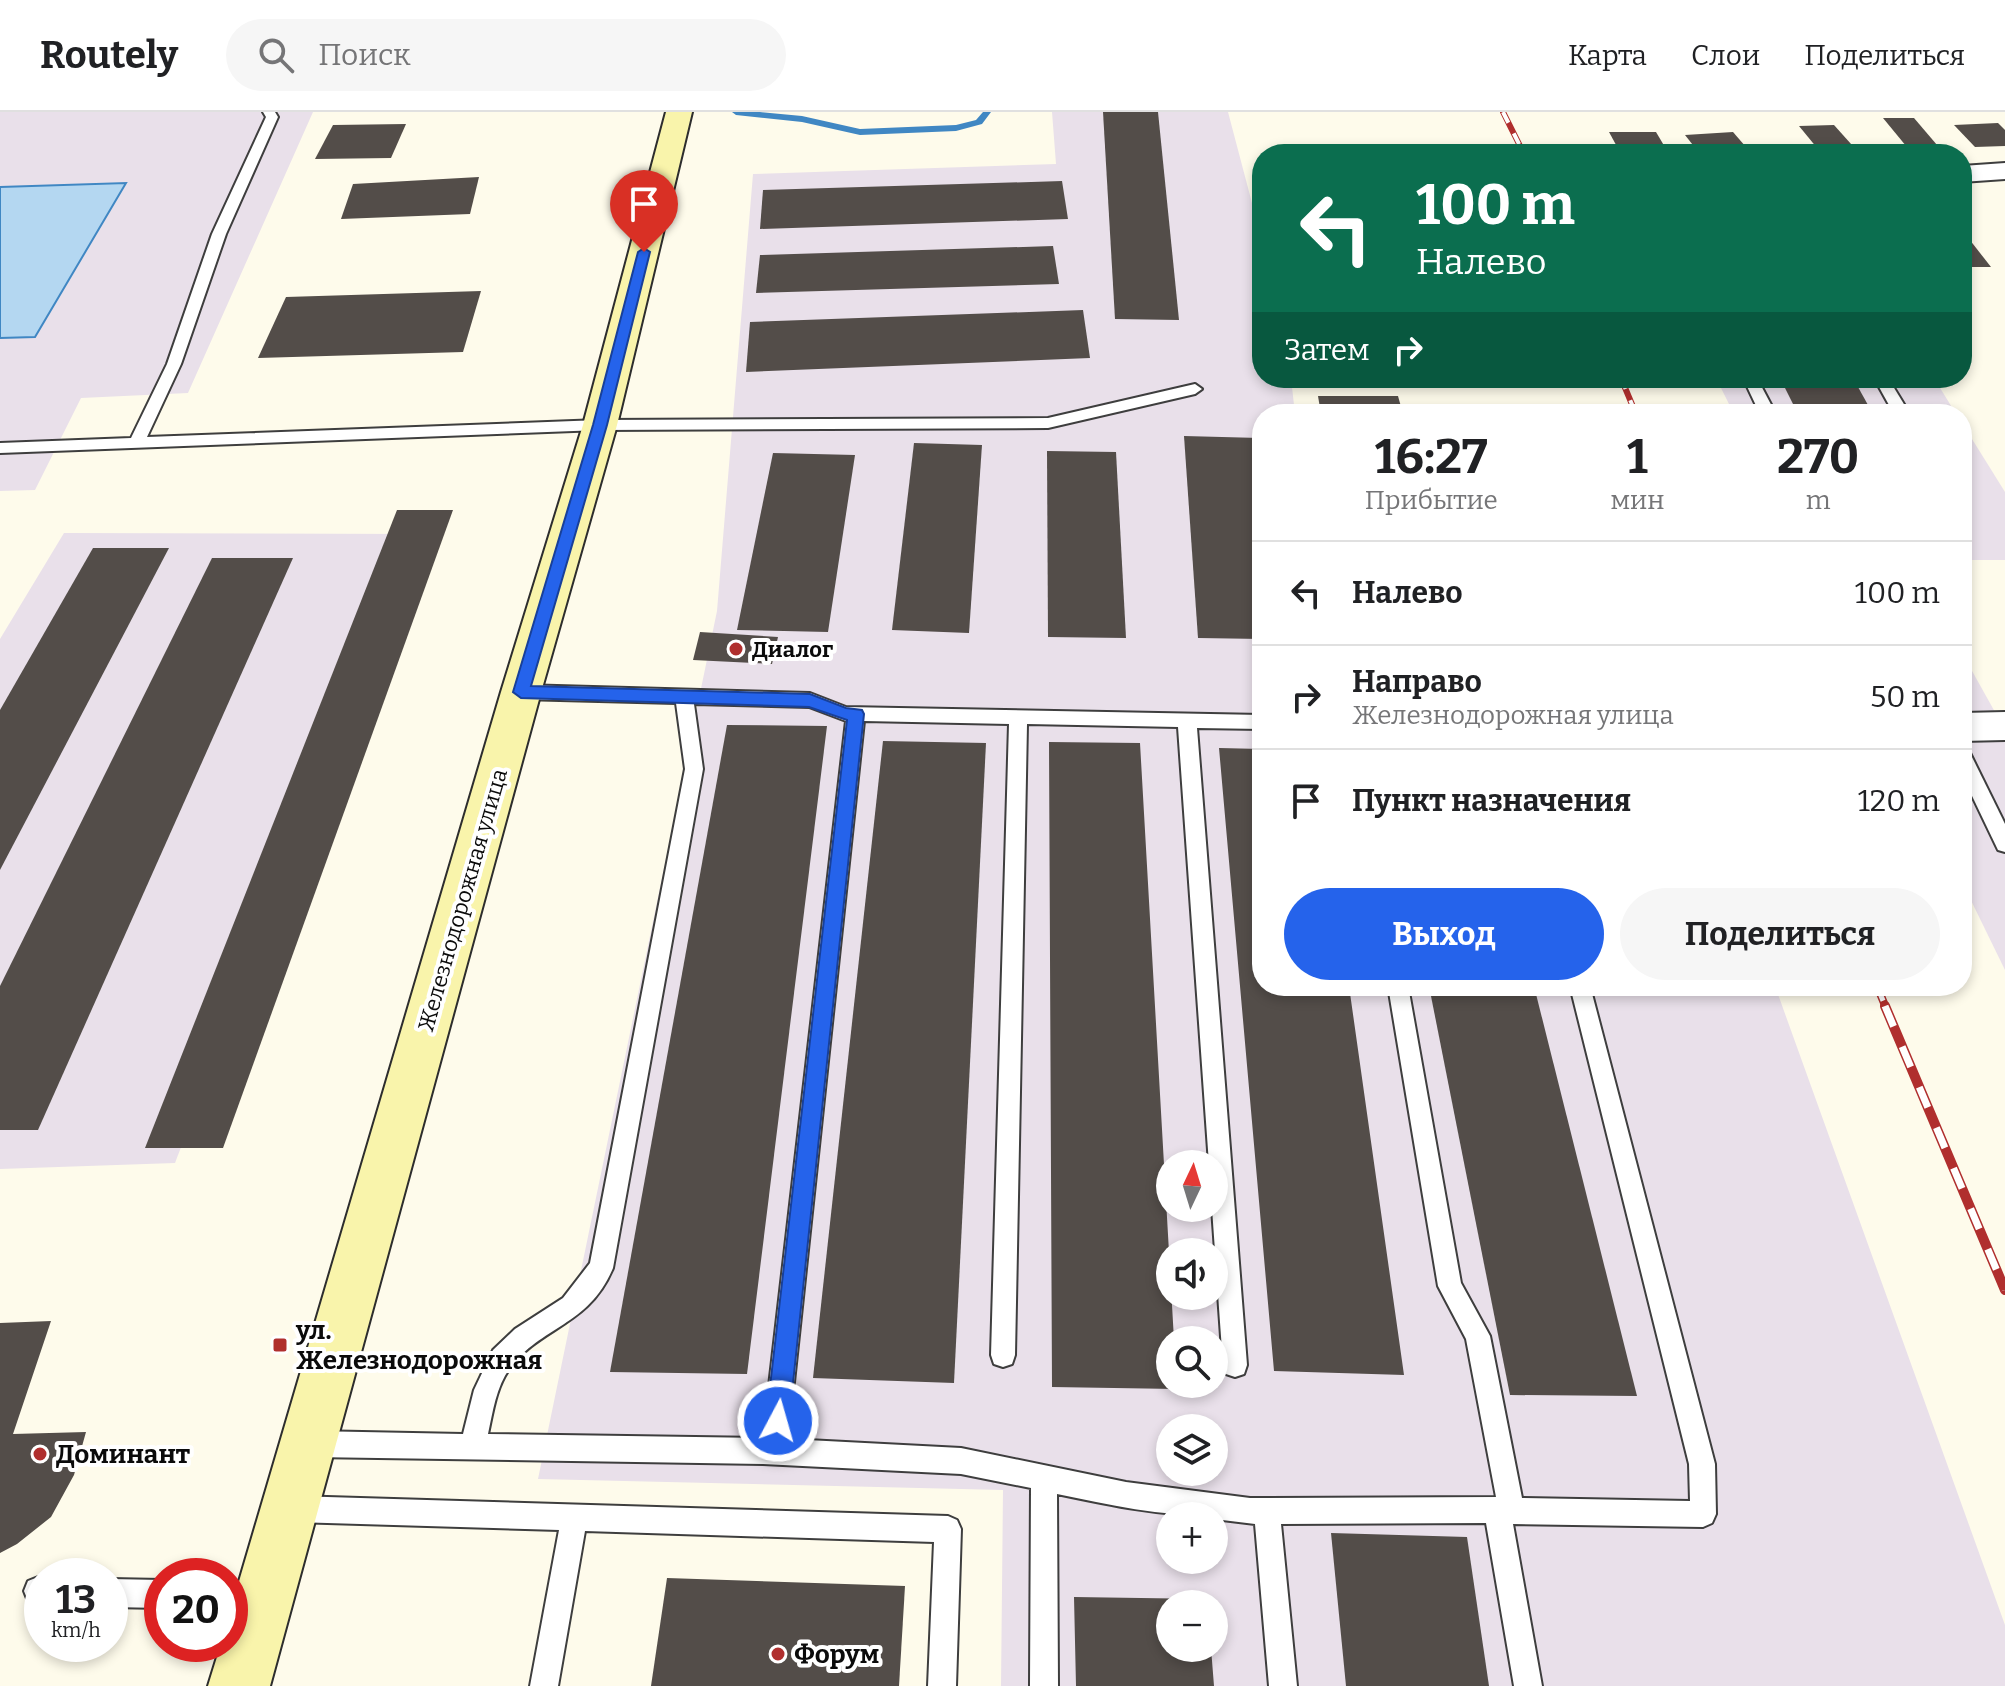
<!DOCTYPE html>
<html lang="ru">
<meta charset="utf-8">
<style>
body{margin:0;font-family:Bitter,serif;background:#f6f6f6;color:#202124;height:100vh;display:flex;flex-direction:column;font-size:30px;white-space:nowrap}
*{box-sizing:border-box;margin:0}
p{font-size:26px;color:#757577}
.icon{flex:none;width:44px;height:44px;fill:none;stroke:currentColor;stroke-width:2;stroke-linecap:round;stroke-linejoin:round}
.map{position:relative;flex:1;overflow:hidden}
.side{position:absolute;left:1252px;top:292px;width:720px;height:592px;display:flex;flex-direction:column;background:#fff;border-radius:32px;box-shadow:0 4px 12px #0003}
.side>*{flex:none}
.top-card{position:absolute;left:1252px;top:32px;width:720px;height:244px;border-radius:32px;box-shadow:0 4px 12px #0003;background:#0b6e4f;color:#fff;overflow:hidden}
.needle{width:52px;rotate:4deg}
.fabs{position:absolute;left:1156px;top:1038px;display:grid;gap:16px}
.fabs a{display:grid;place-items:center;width:72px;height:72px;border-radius:50%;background:#fff;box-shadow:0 4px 12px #0003;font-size:40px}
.speed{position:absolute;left:24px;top:1446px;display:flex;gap:16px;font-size:40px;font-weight:700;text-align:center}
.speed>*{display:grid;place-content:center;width:104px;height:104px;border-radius:50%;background:#fff;box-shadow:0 4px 12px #0003;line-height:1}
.speed small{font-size:20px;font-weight:400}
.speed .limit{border:12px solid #d22;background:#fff;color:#111}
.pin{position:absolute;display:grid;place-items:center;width:68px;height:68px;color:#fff;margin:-82px -34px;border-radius:50% 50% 50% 0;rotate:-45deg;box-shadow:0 0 8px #0007}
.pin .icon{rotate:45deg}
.me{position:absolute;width:88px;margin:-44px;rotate:6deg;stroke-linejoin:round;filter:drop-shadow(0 0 6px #0008)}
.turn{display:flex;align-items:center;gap:28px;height:168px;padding:0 32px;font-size:36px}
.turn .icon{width:104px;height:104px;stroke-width:2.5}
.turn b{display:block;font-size:56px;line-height:68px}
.then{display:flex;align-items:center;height:76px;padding:0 32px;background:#0003;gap:16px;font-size:30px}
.eta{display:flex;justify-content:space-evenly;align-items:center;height:136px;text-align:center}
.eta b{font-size:48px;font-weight:700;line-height:56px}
.action{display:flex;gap:16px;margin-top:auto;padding:16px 32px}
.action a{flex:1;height:92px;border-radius:48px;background:#2563eb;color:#fff;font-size:32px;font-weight:700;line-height:92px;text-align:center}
.action a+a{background:#f6f6f6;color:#202124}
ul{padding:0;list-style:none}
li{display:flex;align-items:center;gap:24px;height:104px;padding:0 32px;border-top:2px solid #e0e0e0}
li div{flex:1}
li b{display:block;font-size:30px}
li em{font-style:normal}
header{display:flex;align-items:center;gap:48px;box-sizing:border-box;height:112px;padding:0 40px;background:#fff;border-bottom:2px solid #e0e0e0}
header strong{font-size:38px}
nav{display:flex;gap:44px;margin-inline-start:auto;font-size:28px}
.search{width:560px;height:72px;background:#f6f6f6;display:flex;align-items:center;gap:20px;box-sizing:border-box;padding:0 28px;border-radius:44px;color:#757577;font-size:30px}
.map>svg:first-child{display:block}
.industrial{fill:#e9e0ea;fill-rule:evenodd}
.water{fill:#b4d7f1;stroke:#4087c3;stroke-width:2}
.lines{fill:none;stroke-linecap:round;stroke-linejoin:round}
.stream{fill:#4087c3;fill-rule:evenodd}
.building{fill:#534d49}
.lane-casing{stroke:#3e3e3e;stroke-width:4}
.street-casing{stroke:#3e3e3e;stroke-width:4}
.secondary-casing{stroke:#2d2d2d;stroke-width:4}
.lane{fill:#fff;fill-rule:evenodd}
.street{fill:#fff;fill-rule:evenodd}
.secondary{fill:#f9f4ab;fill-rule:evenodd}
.rail-far2-casing{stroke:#b02f2e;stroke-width:6}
.rail-far1-casing{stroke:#b02f2e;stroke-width:8}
.rail-casing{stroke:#b02f2e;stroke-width:10}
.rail-far2{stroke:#fff;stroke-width:4;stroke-dasharray:12;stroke-linecap:butt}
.rail-far1{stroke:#fff;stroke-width:5;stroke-dasharray:16;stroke-linecap:butt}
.rail{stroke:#fff;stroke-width:7;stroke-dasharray:22;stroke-linecap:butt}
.route{fill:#2563eb;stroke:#184099;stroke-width:2}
.poi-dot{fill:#b02f2e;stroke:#fff;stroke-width:3}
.labels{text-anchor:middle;stroke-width:8;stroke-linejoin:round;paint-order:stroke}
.poi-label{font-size:22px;font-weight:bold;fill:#0b0b0b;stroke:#fff;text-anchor:start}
.street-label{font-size:22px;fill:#0b0b0b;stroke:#fff}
.near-poi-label{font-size:26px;font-weight:bold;fill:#0b0b0b;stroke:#fff;text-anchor:start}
</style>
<header>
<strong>Routely</strong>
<div class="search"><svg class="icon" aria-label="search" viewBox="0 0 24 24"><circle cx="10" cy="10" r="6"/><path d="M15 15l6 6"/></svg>Поиск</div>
<nav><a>Карта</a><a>Слои</a><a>Поделиться</a></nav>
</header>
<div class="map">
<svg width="2005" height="1574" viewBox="0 0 2005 1574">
<rect width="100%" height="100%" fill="#fefbeb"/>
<g class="industrial">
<polygon points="0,0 313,0 188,281 81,286 35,378 0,379"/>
<path d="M1052 0H1228L1262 129V266H1291L1295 302H1262V874H1775L2005 1513V1574H1001L1003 1378 538 1367 717 499 753 62 1056 52ZM1170 1052H1214V1096H1170ZM1170 1140H1214V1184H1170ZM1170 1228H1214V1272H1170ZM1170 1316H1214V1360H1170ZM1170 1404H1214V1448H1170ZM1170 1492H1214V1536H1170Z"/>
<polygon points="1716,266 1934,266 1956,302 1734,302"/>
<polygon points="1962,311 2005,380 2005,448 1962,448"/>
<polygon points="64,421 414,422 175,1051 0,1057 0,527"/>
<polygon points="1962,541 2005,618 2005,858 1962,770"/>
</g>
<polygon class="water" points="126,71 35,225 0,226 0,75"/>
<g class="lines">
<polygon class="stream" points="732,0 760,0 802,4 860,17 956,13 976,8 983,0 991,0 982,12 956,19 860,23 802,10 736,3"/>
</g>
<g class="building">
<polygon points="1103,0 1158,0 1179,208 1115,207"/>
<polygon points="1883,6 1914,6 1943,40 1911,40"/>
<polygon points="1998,11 2005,18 2005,34 1975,35 1954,13"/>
<polygon points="406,12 391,46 315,47 333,13"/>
<polygon points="1834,13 1860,42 1822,42 1799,14"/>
<polygon points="1609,20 1656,20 1669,42 1621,42"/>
<polygon points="1733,20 1752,42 1700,42 1685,23"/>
<polygon points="479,65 470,102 341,107 353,72"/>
<polygon points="1062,69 1068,107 760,117 763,78"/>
<polygon points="1962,118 1991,155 1962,155"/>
<polygon points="1053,134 1059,172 756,181 760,143"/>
<polygon points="481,179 463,240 258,246 286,185"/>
<polygon points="1083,198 1090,246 746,260 750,210"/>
<polygon points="1780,266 1853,266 1873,302 1798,302"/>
<polygon points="1318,284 1398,284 1403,302 1321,302"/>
<polygon points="1184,324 1260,326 1262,527 1198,526"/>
<polygon points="914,331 982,333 969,521 892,518"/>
<polygon points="1047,339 1116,340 1126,526 1048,525"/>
<polygon points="773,341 855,343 828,520 737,518"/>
<polygon points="397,398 453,398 223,1036 145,1036"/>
<polygon points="93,436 169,436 0,758 0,598"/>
<polygon points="212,446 293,446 38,1018 0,1018 0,874"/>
<polygon points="700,520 778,525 772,552 693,548"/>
<polygon points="727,613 827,614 747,1262 610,1260"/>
<polygon points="883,629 986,631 954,1271 813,1266"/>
<polygon points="1049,630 1140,631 1174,1228 1170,1228 1170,1272 1176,1272 1176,1277 1052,1275"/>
<polygon points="1219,636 1262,637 1262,874 1349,874 1404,1263 1274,1259"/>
<polygon points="1429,874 1534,874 1637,1284 1510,1283"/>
<polygon points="51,1209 13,1322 86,1320 74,1363 51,1405 17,1432 0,1441 0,1211"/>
<polygon points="1331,1421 1467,1425 1489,1574 1346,1574"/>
<polygon points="667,1466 905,1474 899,1574 651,1574"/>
<polygon points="1074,1485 1208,1487 1209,1492 1170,1492 1170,1536 1211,1536 1214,1574 1076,1574"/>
</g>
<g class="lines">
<g class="lane-casing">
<g id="lane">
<polygon points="263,0 275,0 278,5 226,122 181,252 147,325 600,308 1048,306 1195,272 1202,277 1195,282 1048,316 600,318 0,341 0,331 131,326 167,252 212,122 266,5"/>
<polygon points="1743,266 1757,266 1776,302 1760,302"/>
<polygon points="1874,266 1888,266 1910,302 1894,302"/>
<path d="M521 573 810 581 846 595 1262 603V617L1197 616 1247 1253 1244 1262 1235 1265 1226 1262 1223 1253 1212 1096 1214 1052H1209L1178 615 1027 612 1015 1243 1012 1252 1003 1255 994 1252 991 1243 1009 612 864 609 788 1327 961 1336 1126 1370 1250 1386 1496 1385 1466 1227 1438 1174 1388 874H1408L1461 1171 1490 1224 1522 1386 1690 1389 1689 1352 1570 874H1590L1715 1352 1716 1402 1712 1411 1703 1415 1513 1412 1542 1574H1514L1486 1411 1281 1412 1297 1574H1269L1255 1412 1214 1407V1404C1161 1404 1109 1393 1057 1382L1058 1574H1030L1031 1376 961 1362 763 1352 312 1345 303 1341 299 1332 303 1323 312 1319 463 1322 474 1278 493 1238 515 1217 563 1186 590 1151 685 657 676 591 521 587 512 580ZM694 592 809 595 846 609 763 1326 488 1322C493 1299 496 1275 510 1256 541 1214 589 1214 613 1156L703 657Z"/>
<polygon points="1962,637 1969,639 2005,712 2005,740 1998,738 1962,663"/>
<polygon points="294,1384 948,1404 957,1408 961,1417 956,1574 928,1574 934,1430 585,1419 558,1574 530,1574 559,1418 294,1410 285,1406 281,1397 285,1388"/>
<polygon points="38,1465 42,1465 42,1493 28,1489 24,1479 28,1469"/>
<polygon points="110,1467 162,1468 162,1496 110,1495"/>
</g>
</g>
<g class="street-casing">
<g id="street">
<polygon points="2005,51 2005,67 1962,70 1962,54"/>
<polygon points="2005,600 2005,628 1962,629 1962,601"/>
</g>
</g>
<g class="secondary-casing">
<polygon id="secondary" points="666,0 692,0 617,313 541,580 270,1574 208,1574 221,1532 230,1532 230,1500 501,580 583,313"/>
</g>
<use href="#lane" class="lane"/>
<use href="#street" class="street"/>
<use href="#secondary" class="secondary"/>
<g class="rail-far2-casing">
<g id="rail-far2">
<polyline points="1503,0 1524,42"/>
<polyline points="1621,266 1636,302"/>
</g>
</g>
<g class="rail-far1-casing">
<polyline id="rail-far1" points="1877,874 1886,896"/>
</g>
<g class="rail-casing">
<polyline id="rail" points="1885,894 2005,1178"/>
</g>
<use href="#rail-far2" class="rail-far2"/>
<use href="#rail-far1" class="rail-far1"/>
<use href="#rail" class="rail"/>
</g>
<polygon class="route" points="644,136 650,140 607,313 531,574 810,582 846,596 862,598 864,602 789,1309 786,1317 778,1320 770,1317 766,1309 847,608 809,595 521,586 513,580 593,313 638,140"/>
<g class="poi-dot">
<circle cx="736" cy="537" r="8"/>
<rect x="272" y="1225" width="16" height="16" rx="4"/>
<circle cx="40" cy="1342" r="8"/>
<circle cx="778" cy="1542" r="8"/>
</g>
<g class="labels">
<g class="poi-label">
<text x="752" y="545">Диалог</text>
</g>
<g class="street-label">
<text transform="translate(462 788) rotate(-74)" y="8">Железнодорожная улица</text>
</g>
<g class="near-poi-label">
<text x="296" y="1227">ул.<tspan x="296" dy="30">Железнодорожная</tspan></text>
<text x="56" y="1351">Доминант</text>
<text x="794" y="1551">Форум</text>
</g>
</g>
</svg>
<div class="fabs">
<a><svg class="needle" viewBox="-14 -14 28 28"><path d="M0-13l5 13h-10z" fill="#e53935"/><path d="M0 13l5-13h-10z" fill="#757577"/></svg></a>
<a><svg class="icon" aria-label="sound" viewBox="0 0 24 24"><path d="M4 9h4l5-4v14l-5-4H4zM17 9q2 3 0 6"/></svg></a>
<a><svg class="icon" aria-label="search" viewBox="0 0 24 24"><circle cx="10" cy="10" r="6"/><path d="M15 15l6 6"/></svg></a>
<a><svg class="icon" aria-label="layers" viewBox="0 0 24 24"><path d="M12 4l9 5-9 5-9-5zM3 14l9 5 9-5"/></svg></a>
<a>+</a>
<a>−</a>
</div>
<div class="speed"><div>13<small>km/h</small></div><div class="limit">20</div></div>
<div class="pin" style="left:644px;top:140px;background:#d93025"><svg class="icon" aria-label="arrive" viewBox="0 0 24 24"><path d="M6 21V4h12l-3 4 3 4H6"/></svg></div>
<svg class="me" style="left:778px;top:1309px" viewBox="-20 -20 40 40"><circle r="17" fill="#2563eb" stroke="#fff" stroke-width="3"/><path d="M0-11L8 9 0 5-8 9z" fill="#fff"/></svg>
<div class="top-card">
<div class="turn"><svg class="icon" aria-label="left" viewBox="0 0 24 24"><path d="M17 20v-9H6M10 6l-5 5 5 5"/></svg><div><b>100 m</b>Налево</div></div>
<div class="then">Затем<svg class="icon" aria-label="right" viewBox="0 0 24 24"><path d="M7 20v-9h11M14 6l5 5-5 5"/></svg></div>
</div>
<section class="side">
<div class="eta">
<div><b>16:27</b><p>Прибытие</p></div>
<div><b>1</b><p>мин</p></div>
<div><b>270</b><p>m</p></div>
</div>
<ul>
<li><svg class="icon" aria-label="left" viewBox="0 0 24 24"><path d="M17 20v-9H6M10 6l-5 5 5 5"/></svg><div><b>Налево</b></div><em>100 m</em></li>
<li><svg class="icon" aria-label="right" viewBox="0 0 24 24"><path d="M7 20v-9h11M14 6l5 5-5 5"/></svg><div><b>Направо</b><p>Железнодорожная улица</p></div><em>50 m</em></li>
<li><svg class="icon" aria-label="arrive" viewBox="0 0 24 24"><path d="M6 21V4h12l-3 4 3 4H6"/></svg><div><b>Пункт назначения</b></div><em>120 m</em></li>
</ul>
<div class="action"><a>Выход</a><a>Поделиться</a></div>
</section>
</div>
